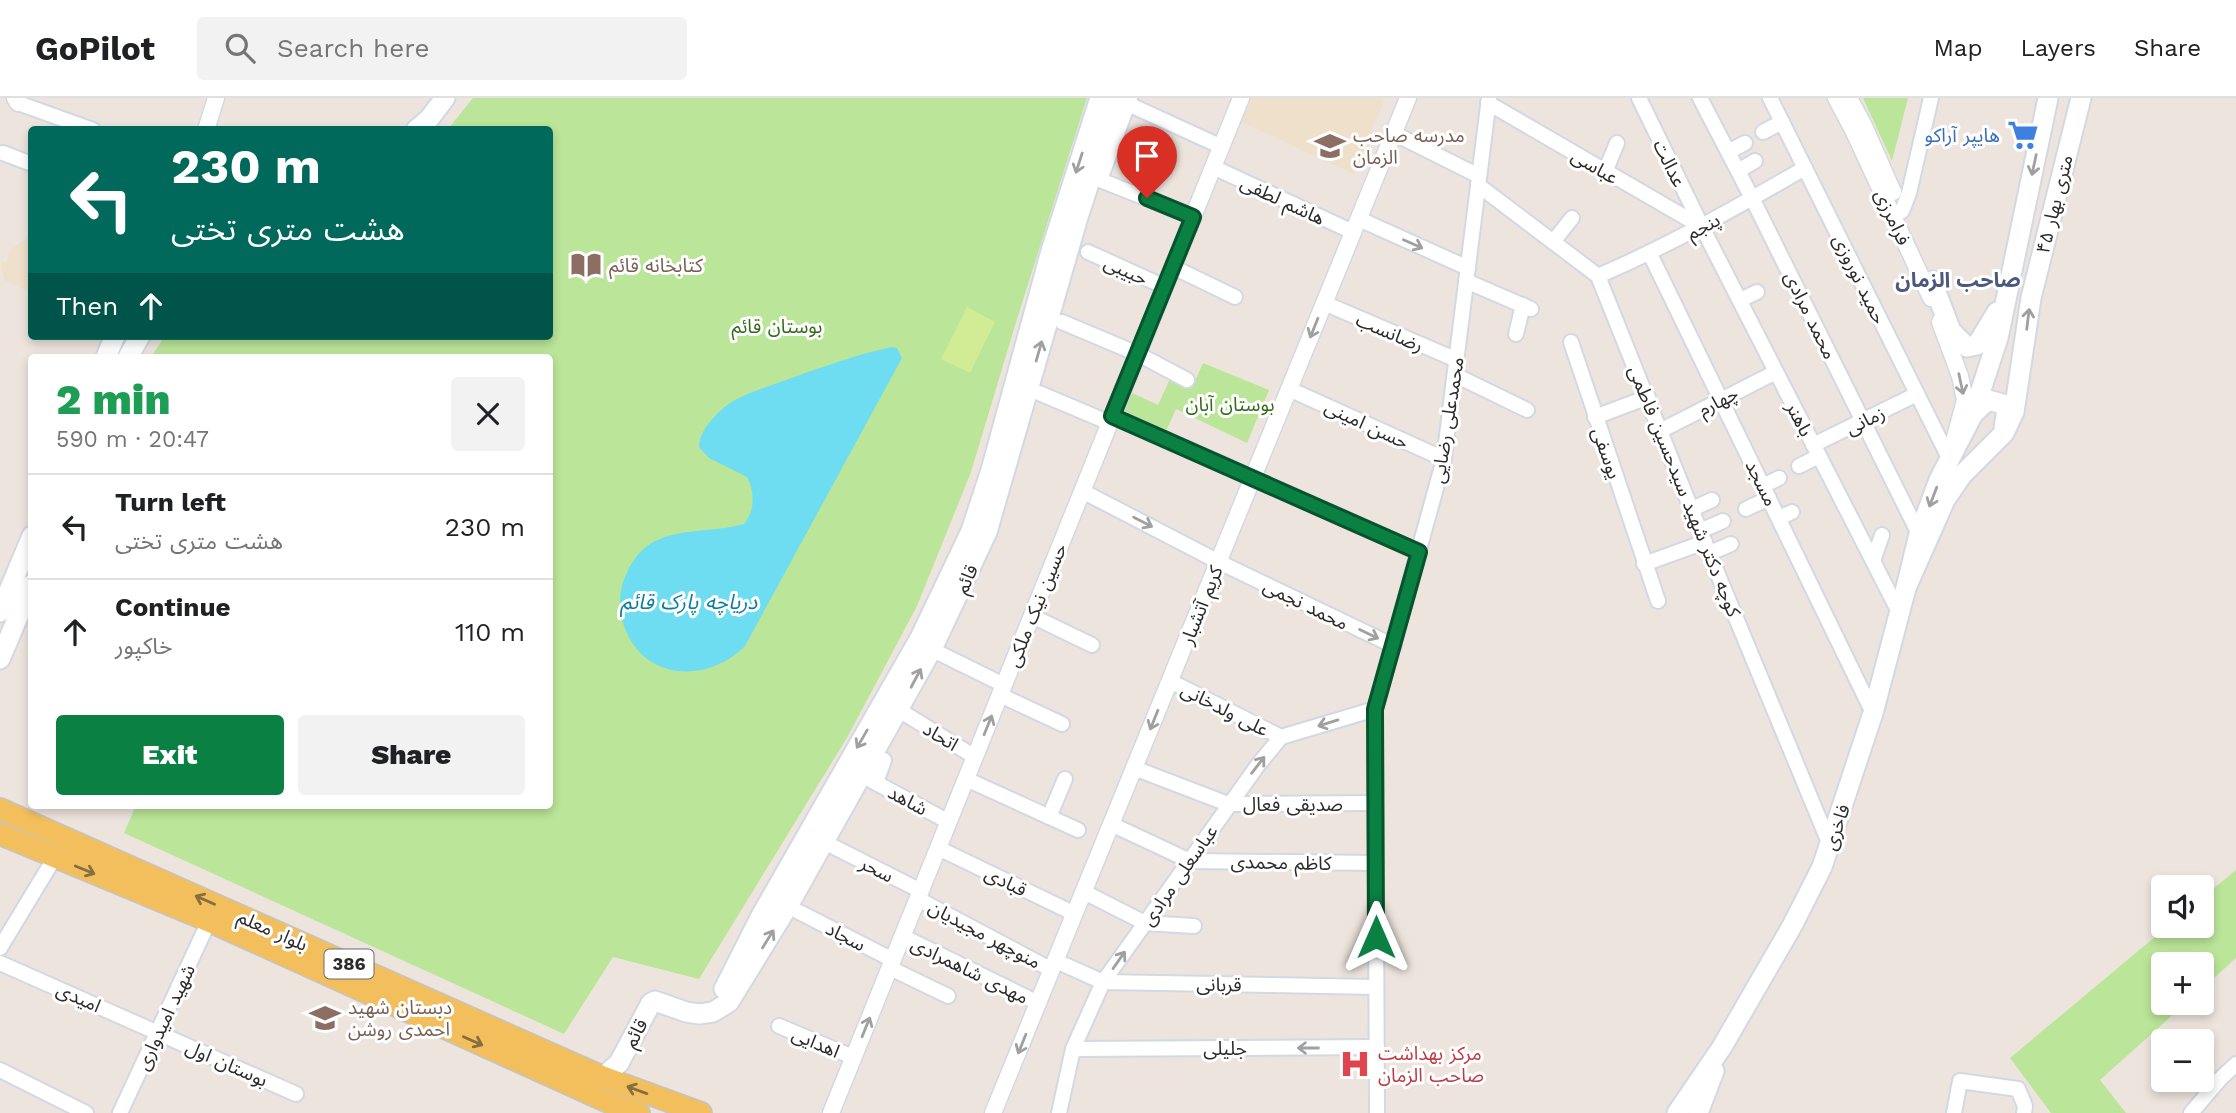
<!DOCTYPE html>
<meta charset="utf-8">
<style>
body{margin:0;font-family:"Work Sans","Noto Sans Arabic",sans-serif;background:#f2f2f2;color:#202124;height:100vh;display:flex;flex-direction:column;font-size:26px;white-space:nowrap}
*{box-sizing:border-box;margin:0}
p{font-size:23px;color:#757577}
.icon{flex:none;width:38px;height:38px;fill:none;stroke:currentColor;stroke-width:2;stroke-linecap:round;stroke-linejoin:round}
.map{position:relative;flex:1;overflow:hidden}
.drawer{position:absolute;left:28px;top:256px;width:525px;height:455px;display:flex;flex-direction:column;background:#fff;border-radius:7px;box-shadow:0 4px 10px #0003}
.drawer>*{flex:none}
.hud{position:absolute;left:28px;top:28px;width:525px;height:214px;border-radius:7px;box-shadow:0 4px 10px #0003;background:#00695c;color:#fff;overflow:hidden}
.controls{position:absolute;left:2151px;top:777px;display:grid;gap:14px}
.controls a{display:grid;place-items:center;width:63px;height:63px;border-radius:7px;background:#fff;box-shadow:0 4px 10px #0003;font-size:35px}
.pin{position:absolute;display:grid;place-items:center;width:60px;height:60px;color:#fff;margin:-72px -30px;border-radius:50% 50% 50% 0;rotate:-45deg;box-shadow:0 0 7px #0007}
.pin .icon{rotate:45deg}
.me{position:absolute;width:77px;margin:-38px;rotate:0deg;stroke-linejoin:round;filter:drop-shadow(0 0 5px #0008)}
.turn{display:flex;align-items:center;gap:24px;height:147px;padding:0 28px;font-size:32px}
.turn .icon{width:91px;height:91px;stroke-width:2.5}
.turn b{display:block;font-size:49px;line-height:60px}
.then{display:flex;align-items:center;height:66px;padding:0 28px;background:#0003;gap:14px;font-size:26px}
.round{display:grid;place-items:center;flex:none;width:74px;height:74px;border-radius:7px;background:#f2f2f2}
.headline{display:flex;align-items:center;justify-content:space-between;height:119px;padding:0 28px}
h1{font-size:42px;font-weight:800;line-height:52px;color:#1e9e55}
.action{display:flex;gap:14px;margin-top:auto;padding:14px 28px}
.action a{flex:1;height:80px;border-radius:7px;background:#0b8043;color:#fff;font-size:28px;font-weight:800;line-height:80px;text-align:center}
.action a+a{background:#f2f2f2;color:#202124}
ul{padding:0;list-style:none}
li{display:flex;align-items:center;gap:21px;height:105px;padding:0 28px;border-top:2px solid #e0e0e0}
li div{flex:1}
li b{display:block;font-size:26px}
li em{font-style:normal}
header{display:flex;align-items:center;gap:42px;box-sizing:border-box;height:98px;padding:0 35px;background:#fff;border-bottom:2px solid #e0e0e0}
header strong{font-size:33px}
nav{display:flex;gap:38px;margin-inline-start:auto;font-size:24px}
.search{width:490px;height:63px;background:#f2f2f2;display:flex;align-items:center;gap:18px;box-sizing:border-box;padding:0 24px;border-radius:7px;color:#757577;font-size:26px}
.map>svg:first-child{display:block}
.education{fill:#efe0cc}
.green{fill:#bbe599}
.pitch{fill:#d1ec94}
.water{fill:#6fddf1}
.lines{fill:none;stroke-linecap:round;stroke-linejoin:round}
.minor-casing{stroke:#d2d8e4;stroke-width:18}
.tertiary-casing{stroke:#d2d8e4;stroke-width:19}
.secondary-casing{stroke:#d2d8e4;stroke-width:23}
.primary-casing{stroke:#c4c4c4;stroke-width:24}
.minor{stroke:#fff;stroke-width:14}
.tertiary{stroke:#fff;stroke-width:16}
.secondary{stroke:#fff;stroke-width:19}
.primary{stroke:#f3bf5c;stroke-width:21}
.oneway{stroke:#a0a0a0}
.oneway2{stroke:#856e41}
.route-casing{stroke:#07532c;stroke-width:18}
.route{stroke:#0b8043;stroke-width:12}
.labels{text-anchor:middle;stroke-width:6;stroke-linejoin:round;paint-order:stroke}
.shield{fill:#fff;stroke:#6b6b6b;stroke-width:2}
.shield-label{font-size:18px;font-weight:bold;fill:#2b2b2b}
.education-label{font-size:19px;fill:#785e54;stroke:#fff;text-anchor:start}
.shop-label{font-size:19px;fill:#366cbe;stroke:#fff;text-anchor:end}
.street-label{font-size:19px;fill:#2b2b2b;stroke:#fff}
.park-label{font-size:19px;fill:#336b19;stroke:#fff}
.health-label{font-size:19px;fill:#be3a42;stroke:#fff;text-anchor:start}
.neighbourhood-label{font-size:21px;font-weight:bold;fill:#4a597d;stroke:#fff}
.water-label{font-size:21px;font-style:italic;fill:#0b7ea0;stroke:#fff}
</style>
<header>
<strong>GoPilot</strong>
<div class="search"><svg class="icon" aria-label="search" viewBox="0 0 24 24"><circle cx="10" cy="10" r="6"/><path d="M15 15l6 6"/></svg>Search here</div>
<nav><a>Map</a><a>Layers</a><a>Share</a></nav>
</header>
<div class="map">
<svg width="2236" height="1015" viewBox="0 0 2236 1015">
<rect width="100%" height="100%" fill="#ede5dd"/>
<g class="education">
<polygon points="1244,0 1385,0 1354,76 1235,21"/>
<polygon points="31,107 31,194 4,182 1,164 7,164 9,152 26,141 29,131 28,112"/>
</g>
<g class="green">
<polygon points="473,0 1087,0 1017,221 971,374 917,508 848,638 699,881 613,859 564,936 124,735 136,707 550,707 550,259 151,259 165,238 550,238 550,32 448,31"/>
<polygon points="1863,0 1908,0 1892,63"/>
<polygon points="1203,265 1269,292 1247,345 1176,311 1166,333 1118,311 1126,292 1158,307 1170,281 1192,290"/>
<polygon points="2236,772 2236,860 2202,891 2202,866 2163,866 2163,905 2186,905 2100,982 2126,1015 2051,1015 2010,960 2168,828 2202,828 2202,800"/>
</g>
<polygon class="pitch" points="967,209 995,224 970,275 941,261"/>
<path class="water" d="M892 249 897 250 902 260 745 548C704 589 637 581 622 521 619 507 619 493 625 479 630 466 638 454 650 446 678 429 713 435 744 426 755 413 755 394 747 379L709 360 699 349C699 335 710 323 720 313 737 297 762 291 783 283 819 270 855 257 892 249Z"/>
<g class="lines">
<g class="minor-casing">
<g id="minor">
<polyline points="1130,0 1100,82 1193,119"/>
<polyline points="1639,0 1702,129 1899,514"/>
<polyline points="1700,0 1752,100 1919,436"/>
<polyline points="1770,0 1950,362"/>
<polyline points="18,5 93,32"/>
<polyline points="1488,5 1702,129"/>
<polyline points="1128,6 1222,49"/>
<polyline points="1763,34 1782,24"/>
<polyline points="1399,38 1479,78"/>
<polyline points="1728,54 1745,45"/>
<polyline points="3,55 32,66"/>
<polyline points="1213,69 1353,134"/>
<polyline points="1738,73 1755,63"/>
<polyline points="1605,74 1617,45"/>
<polyline points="1478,87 1598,178 1700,433 1830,747"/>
<polyline points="1902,113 1909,95 1931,0"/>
<polyline points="1359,121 1468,170"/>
<polyline points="1553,144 1572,120"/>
<polyline points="1088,154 1165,189"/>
<polyline points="1650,156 1873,615"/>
<polyline points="1173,169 1235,199"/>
<path d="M1598 178C1670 147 1737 109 1805 70"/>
<polyline points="1466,183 1531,211"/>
<polyline points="1740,202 1757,194"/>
<polyline points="1324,205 1457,262"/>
<polyline points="1062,224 1138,256 1187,282"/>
<polyline points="1516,236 1523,207"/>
<polyline points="1571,244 1658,503"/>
<polyline points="1455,277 1527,312"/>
<polyline points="1289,291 1444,361"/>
<polyline points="1039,295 1110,325"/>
<polyline points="1113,318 1419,454"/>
<polyline points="1595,319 1648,299"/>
<polyline points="1660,333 1776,274"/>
<polyline points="1813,347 1917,296"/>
<polyline points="1799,368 1819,358"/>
<polyline points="1763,388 1779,380"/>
<polyline points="1082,393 1219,464 1394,548"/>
<polyline points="1692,411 1712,402"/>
<polyline points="1746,411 1769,400"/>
<polyline points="1779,420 1792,414"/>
<polyline points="1700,433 1723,423"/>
<polyline points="1710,455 1731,446"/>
<polyline points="1873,463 1882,437"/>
<polyline points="1644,466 1705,444"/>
<polyline points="1032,518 1092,547"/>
<polyline points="939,555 1004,587"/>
<polyline points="1170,583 1281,639"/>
<polyline points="1000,597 1062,626"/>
<polyline points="907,617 975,659"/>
<polyline points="1134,670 1228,706 1375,705"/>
<polyline points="867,680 949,724"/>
<polyline points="966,681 1078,732"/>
<polyline points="876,685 884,662"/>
<polyline points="1049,719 1065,681"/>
<polyline points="1111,726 1190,763 1376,765"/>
<polyline points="834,749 921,793"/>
<polyline points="938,750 1075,816"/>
<polyline points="1084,794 1145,825 1194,828"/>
<polyline points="918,801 1052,872"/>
<polyline points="799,814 893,862"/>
<polyline points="902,838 1038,905"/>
<polyline points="0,850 55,759"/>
<polyline points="0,865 296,996"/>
<polyline points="1065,867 1103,884 1376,889"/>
<polyline points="890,870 948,898"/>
<polyline points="779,928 853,959"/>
<polyline points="1073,951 1377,949"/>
<polyline points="0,972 86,1015"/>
<polyline points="120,1015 209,823"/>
<polyline points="1059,1015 1073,951 1103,884 1258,667 1281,639 1375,611"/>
<polyline points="1377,1015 1375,611 1444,361 1489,0"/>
<polyline points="1954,1015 1960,983 2018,991 2025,1008 2024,1015"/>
<polyline points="2191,1015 2220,981 2236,966"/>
</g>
</g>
<g class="tertiary-casing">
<g id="tertiary">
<polyline points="15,0 18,5"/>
<polyline points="1836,0 1853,32 1931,200"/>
<polyline points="1849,0 1864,28 1893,94"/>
<polyline points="206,32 216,0"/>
<polyline points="1940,224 1960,278 1965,302 1954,343"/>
<polyline points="831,1015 1241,0"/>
<polyline points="993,1015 1408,0"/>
</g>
</g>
<g class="secondary-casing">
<g id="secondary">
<polyline points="2048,0 1998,240 1973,316 1939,382 1919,436 1906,490 1945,402 1962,377 2004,335 2014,314 2031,200 2081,0"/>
<polyline points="416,32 429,21 445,0"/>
<polyline points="1932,183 1951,233 1967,249 1977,247 1997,214"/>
<polyline points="106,259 115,238"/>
<polyline points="128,259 140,238"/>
<polyline points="1974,315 1988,302 2003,306 2007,311 2004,330"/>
<polyline points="0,514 32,438"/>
<polyline points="0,561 32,486"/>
<polyline points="724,891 762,816 920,540 971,433 991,372 1051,153 1100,0"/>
<polyline points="603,979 619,965 651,905 655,903 686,914 699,916 713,914 729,904 788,808 932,551 987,434 1078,119 1117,0"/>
<polyline points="1677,1015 1722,949 1792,828 1822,769 1873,615 1906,490"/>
<polyline points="1698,1015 1714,973"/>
</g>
</g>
<g class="primary-casing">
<g id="primary">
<polyline points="0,711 603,979 701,1015"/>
<polyline points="0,736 209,823 606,1003 639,1015"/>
</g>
</g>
<use href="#minor" class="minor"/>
<use href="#tertiary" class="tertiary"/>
<use href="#secondary" class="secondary"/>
<use href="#primary" class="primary"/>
</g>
<defs><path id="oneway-shaft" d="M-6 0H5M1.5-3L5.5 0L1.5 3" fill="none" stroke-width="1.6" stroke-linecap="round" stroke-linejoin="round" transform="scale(1.75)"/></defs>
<g class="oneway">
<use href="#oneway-shaft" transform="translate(1079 65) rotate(108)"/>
<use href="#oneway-shaft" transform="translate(2034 67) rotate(102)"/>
<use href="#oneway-shaft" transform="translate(1413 146) rotate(24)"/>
<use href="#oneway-shaft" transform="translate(2028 221) rotate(-83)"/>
<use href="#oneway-shaft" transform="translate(1314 230) rotate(112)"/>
<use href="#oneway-shaft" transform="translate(1039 253) rotate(-74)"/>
<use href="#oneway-shaft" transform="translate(1961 286) rotate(78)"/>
<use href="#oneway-shaft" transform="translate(1933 399) rotate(111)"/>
<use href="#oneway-shaft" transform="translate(1143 424) rotate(27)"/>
<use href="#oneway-shaft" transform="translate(1369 536) rotate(26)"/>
<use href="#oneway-shaft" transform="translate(916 580) rotate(-62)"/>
<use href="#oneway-shaft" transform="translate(1154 622) rotate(112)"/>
<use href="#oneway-shaft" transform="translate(1328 625) rotate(163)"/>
<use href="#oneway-shaft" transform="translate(988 627) rotate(-68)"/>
<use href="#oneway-shaft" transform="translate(862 641) rotate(120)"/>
<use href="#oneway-shaft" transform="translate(1258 667) rotate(-52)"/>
<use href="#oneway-shaft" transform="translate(768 841) rotate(-58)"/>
<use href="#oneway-shaft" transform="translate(1119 862) rotate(-55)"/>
<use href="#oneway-shaft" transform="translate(866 929) rotate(-68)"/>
<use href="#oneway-shaft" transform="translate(1022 946) rotate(112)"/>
<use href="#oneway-shaft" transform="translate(1308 950) rotate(180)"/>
</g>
<g class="oneway2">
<use href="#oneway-shaft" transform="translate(85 772) rotate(22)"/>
<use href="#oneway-shaft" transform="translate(205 802) rotate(-156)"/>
<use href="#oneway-shaft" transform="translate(473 943) rotate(24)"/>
<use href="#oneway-shaft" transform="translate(637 992) rotate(-160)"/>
</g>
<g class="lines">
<g class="route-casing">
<polyline id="route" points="1147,100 1193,119 1112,318 1419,454 1375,611 1376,839"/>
</g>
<use href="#route" class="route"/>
</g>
<defs>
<g id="supermarket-bare" transform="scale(2.415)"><path d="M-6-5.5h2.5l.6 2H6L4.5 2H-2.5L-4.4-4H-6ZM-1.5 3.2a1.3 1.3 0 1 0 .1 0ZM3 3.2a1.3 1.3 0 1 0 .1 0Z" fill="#3f7fe0" stroke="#fff" stroke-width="2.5" paint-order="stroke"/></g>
<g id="school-bare" transform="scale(2.415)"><path d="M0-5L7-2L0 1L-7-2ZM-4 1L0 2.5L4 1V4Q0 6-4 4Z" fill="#8d6e63" stroke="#fff" stroke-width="2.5" paint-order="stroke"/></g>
<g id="library-bare" transform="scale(2.415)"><path d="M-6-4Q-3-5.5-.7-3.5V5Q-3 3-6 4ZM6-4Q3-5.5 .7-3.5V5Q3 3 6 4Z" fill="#8d6e63" stroke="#fff" stroke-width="2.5" paint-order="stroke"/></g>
<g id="hospital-bare" transform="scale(2.415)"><path d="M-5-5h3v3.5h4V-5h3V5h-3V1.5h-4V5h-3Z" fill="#e0444e" stroke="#fff" stroke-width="2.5" paint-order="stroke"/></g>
</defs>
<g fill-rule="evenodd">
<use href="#supermarket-bare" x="2023" y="37"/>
<use href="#school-bare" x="1330" y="48"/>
<use href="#library-bare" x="586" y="167"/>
<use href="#school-bare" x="325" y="920"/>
<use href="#hospital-bare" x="1355" y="966"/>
</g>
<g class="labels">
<rect class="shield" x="324.5" y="851.5" width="49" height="29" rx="5"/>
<g class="shield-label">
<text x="349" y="872">386</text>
</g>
<g class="education-label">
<text x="1353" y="44">مدرسه صاحب<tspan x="1353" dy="22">الزمان</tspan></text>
<text x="609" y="174">کتابخانه قائم</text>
<text x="348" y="916">دبستان شهید<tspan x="348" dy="22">احمدی روشن</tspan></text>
</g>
<g class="shop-label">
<text x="2000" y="44">هایپر آراکو</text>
</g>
<g class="street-label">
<text transform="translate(1670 65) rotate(64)" y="7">عدالت</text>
<text transform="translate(1595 68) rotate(30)" y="7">عباسی</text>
<text transform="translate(1283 102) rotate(25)" y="7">هاشم لطفی</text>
<text transform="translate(2054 106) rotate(-76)" y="7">۴۵ متری بهار</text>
<text transform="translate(1893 119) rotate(65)" y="7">فرامرزی</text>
<text transform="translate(1703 128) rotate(-29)" y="7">پنجم</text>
<text transform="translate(1126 172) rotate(24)" y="7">حبیبی</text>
<text transform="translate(1860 181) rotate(64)" y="7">حمید نوروزی</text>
<text transform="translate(1811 217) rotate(64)" y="7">محمد مرادی</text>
<text transform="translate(1390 234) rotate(23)" y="7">رضانسب</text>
<text transform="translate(1718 303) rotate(-27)" y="7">چهارم</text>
<text transform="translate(1800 321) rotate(63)" y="7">باهنر</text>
<text transform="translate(1447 322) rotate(-81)" y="7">محمدعلی رضایی</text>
<text transform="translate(1865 322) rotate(-26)" y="7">زمانی</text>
<text transform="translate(1367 326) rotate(25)" y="7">حسن امینی</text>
<text transform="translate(1607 355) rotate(71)" y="7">یوسفی</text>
<text transform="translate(1762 385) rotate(64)" y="7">مسجد</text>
<text transform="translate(1685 393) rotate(68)" y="7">کوچه دکتر شهید سیدحسین فاطمی</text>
<text transform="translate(966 481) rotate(-66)" y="7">قائم</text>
<text transform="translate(1306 506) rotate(26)" y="7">محمد نجمی</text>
<text transform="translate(1036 507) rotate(-68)" y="7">حسین نیک ملکی</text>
<text transform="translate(1201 507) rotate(-68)" y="7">کریم آتشبار</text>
<text transform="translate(1225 611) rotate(27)" y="7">علی ولدخانی</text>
<text transform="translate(941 638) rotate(31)" y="7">اتحاد</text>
<text transform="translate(908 702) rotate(28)" y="7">شاهد</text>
<text x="1293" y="713">صدیقی فعال</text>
<text transform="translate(1836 729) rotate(-71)" y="7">فاخری</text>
<text transform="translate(1281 764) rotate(1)" y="7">کاظم محمدی</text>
<text transform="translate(877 771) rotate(27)" y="7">سحر</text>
<text transform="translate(1179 777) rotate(-55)" y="7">عباسعلی مرادی</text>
<text transform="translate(1006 783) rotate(26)" y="7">قبادی</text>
<text transform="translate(273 832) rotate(24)" y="7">بلوار معلم</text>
<text transform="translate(985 836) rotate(28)" y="7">منوچهر مجیدیان</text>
<text transform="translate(846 838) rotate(27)" y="7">سجاد</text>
<text transform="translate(970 872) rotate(26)" y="7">مهدی شاهمرادی</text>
<text transform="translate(1219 886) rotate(1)" y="7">قربانی</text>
<text transform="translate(79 899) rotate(24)" y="7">امیدی</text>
<text transform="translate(165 919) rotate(-65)" y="7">شهيد امیدواری</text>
<text transform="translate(635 935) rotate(-62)" y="7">قائم</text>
<text transform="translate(816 944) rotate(23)" y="7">اهدایی</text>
<text x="1225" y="957">جلیلی</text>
<text transform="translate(227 965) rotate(24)" y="7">بوستان اول</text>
</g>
<g class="park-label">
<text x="777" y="235">بوستان قائم</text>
<text x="1230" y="313">بوستان آبان</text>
</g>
<g class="health-label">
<text x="1378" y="962">مرکز بهداشت<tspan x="1378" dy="22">صاحب الزمان</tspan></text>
</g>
<g class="neighbourhood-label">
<text x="1958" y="189">صاحب الزمان</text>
</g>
<g class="water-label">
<text x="689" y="511">دریاچه پارک قائم</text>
</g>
</g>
</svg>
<div class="controls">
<a><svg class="icon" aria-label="sound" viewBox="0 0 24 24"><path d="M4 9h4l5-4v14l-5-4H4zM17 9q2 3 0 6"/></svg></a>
<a>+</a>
<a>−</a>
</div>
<div class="pin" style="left:1147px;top:100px;background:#d93025"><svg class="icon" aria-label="arrive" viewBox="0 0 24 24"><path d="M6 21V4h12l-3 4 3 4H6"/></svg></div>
<svg class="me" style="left:1376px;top:839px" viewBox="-20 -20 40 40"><path d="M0-17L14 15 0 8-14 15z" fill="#0b8043" stroke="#fff" stroke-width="4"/></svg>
<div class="hud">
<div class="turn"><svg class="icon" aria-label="left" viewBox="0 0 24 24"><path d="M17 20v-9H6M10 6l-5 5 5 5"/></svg><div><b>230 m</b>هشت متری تختی</div></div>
<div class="then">Then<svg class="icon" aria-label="ahead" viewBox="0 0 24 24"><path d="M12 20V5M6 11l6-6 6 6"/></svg></div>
</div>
<section class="drawer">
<div class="headline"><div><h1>2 min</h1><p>590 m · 20:47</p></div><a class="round"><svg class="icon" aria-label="close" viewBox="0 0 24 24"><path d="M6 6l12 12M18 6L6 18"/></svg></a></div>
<ul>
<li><svg class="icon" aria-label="left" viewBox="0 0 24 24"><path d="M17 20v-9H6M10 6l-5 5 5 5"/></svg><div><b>Turn left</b><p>هشت متری تختی</p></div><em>230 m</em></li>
<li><svg class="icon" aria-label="ahead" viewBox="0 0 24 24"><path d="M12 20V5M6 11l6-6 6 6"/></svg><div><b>Continue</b><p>خاکپور</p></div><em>110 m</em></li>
</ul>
<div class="action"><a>Exit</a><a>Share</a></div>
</section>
</div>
